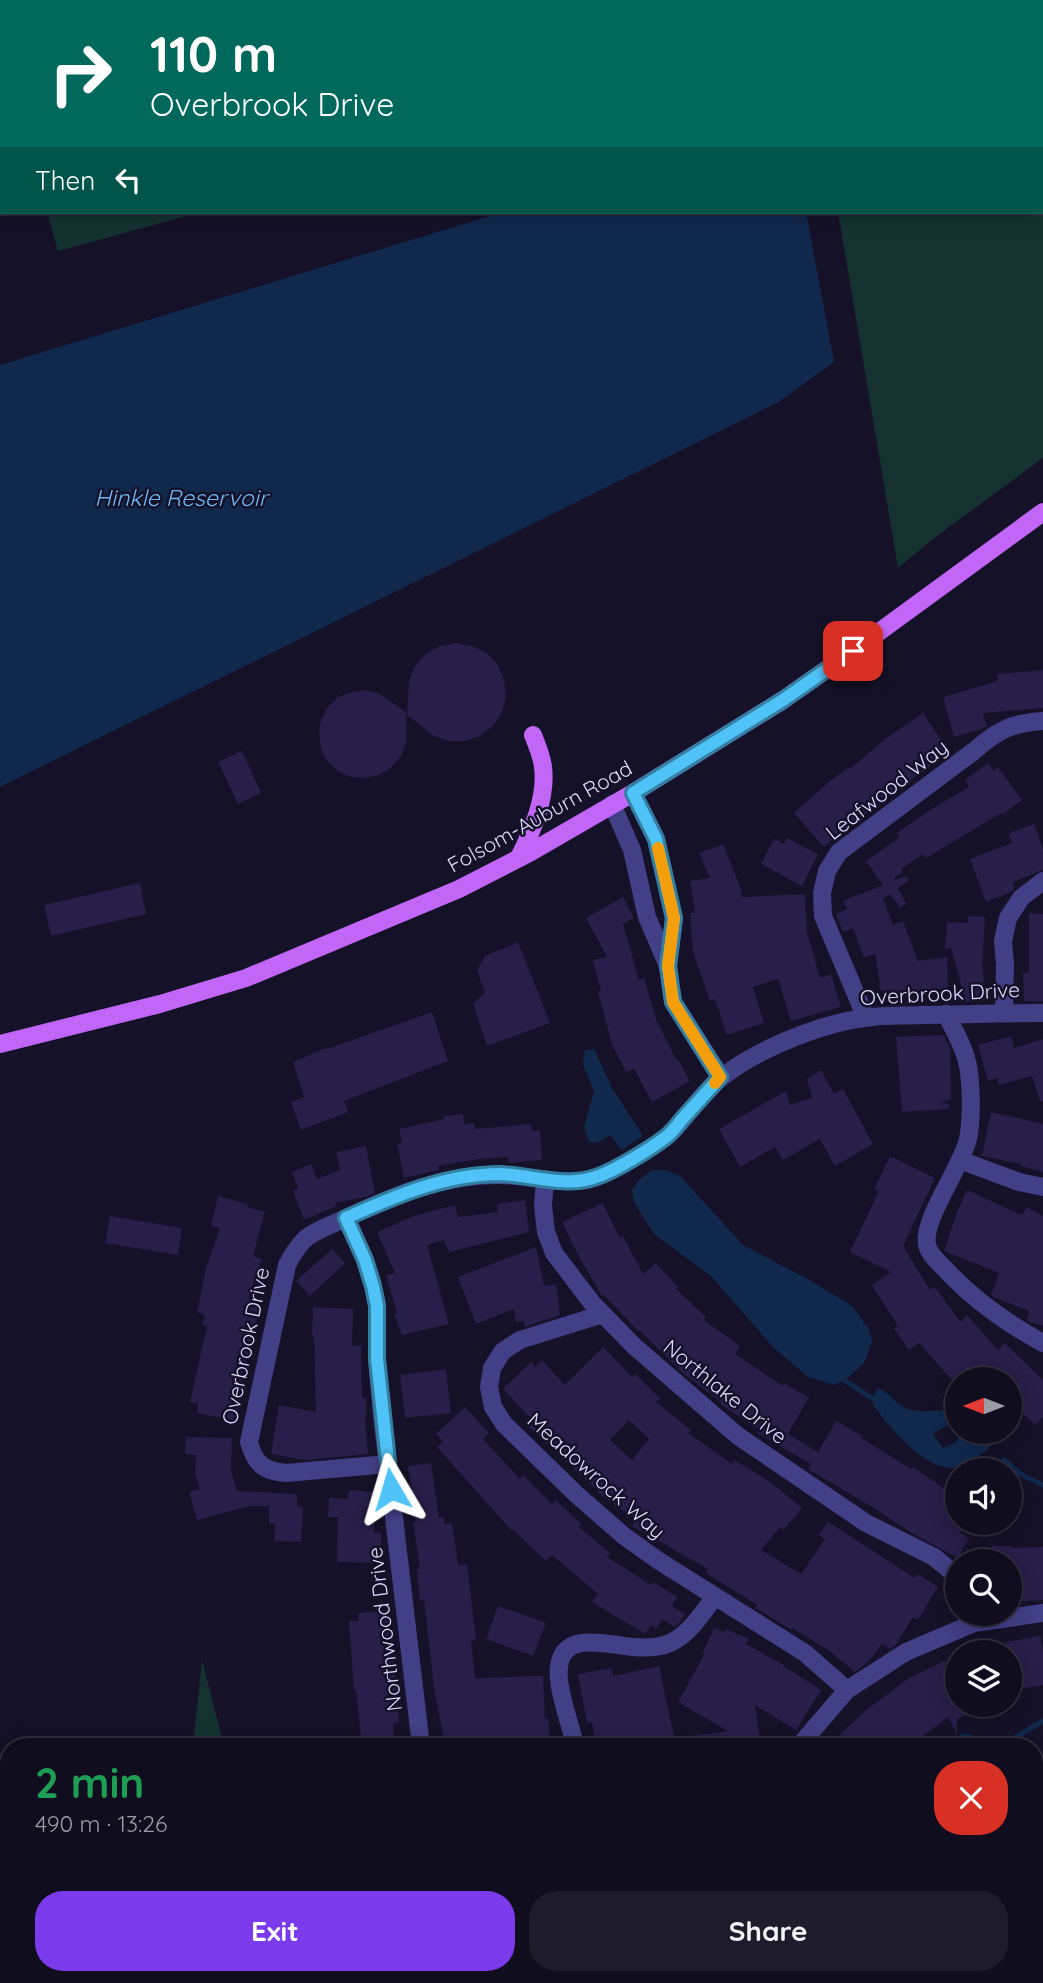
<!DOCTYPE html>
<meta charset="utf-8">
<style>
body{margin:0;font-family:Quicksand,sans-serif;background:#1e1b2b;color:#f1f3f6;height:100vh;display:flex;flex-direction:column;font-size:26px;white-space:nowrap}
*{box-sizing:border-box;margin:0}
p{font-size:23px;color:#9c9ca4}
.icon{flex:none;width:38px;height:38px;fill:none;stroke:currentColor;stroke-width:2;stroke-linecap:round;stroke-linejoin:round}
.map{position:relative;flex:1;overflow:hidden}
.sheet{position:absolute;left:0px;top:1738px;width:1043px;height:247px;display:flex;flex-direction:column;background:#100d1e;border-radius:28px 28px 0 0;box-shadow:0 4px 18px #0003,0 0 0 2px #302d3c}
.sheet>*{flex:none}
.banner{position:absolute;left:0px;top:0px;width:1043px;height:214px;box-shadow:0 4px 18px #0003,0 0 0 2px #302d3c;background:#00695c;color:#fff;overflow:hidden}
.needle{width:46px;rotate:270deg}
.controls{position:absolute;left:945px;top:1367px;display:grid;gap:14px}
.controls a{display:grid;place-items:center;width:77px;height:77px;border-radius:50%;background:#100d1e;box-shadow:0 4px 18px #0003,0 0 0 2px #302d3c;font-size:35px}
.pin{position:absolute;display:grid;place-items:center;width:60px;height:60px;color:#fff;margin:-30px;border-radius:14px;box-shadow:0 4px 10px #0006}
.me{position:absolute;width:77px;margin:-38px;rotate:353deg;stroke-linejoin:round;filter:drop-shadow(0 0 5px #0008)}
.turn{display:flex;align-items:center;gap:24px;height:147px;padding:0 35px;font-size:32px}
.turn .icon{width:91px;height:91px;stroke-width:2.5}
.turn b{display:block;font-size:49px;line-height:60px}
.then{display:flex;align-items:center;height:66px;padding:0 35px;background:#0003;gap:14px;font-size:26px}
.round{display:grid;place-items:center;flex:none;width:74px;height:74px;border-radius:28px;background:#1e1b2b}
.overview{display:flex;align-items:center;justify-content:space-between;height:119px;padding:0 35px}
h1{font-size:42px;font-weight:800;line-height:52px;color:#1e9e55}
.action{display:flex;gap:14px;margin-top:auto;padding:14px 35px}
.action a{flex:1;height:80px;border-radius:28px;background:#7c3aed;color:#fff;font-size:28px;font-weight:800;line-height:80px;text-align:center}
.action a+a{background:#1e1b2b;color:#f1f3f6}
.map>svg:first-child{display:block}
.green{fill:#153231}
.water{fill:#11284d}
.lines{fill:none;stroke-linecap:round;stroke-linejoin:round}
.stream{stroke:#11284d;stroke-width:5}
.building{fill:#271e49;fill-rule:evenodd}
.minor{stroke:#413f85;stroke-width:18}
.major{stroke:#c266f8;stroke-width:18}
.route-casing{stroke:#337fa1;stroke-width:18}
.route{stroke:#4fc3f7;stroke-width:12}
.slow{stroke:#f59e0b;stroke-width:12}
.labels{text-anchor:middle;stroke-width:5;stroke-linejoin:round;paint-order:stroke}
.street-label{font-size:21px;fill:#dedafd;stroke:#151128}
.water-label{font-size:23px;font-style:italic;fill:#6db8f9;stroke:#151128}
</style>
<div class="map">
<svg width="1043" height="1983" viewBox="0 0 1043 1983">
<rect width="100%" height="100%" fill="#151128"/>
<g class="green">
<rect x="0" y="20" width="2" height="183"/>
<polygon points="1041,90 1043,90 1043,458 937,536 898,568 838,212 1041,212"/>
<polygon points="47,212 201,212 58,251"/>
<polygon points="202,1660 224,1746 193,1746"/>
<polygon points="171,1976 283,1976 285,1983 170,1983"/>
</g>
<g class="water">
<polygon points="503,212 806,212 834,362 777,403 0,787 0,365"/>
<polygon points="594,1049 612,1088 643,1136 622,1150 610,1135 597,1143 589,1142 584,1127 594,1091 583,1064 585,1050"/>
<polygon points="652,1170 666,1170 680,1176 743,1245 811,1281 852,1306 870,1331 872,1343 864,1363 849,1377 835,1385 808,1377 773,1347 712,1277 654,1234 634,1202 632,1190 639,1180"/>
<path d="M877 1388C889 1391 894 1403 905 1408 921 1415 941 1408 957 1411V1425L953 1422 933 1434 943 1448 956 1442 962 1432H989L994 1440C990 1449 984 1453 975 1458 971 1461 966 1466 961 1467 928 1476 889 1427 872 1403Z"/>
<polygon points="35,1976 231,1976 233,1983 32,1983"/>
</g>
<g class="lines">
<g class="stream">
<polyline points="844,1380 872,1398"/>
<polyline points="1004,1460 1022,1475 1043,1485"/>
<polyline points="939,1746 965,1736 1001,1746 1043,1721"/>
</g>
</g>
<g class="building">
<polygon points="456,643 472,646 487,653 498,665 504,680 506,697 502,712 493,726 480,736 465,741 449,741 434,736 407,715 409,681 415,666 426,654 440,646"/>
<polygon points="1043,670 1043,708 983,713 987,727 954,737 943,697 998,681 997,674"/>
<polygon points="366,690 380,694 406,712 406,743 401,756 391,768 379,775 365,778 351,777 338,771 327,761 321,748 319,734 321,720 328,707 338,697 352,692"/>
<polygon points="923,713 950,754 918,774 893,796 892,795 848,826 824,847 794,813 831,780 849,767 850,769 885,739"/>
<polygon points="242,751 261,793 238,804 218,762"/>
<polygon points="988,763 993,771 998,767 1022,800 1002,815 1001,813 926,858 923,854 901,869 903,872 894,878 895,880 906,876 909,880 898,888 906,904 900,908 890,894 883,899 893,925 903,921 918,961 947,957 948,988 892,996 891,989 881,991 875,954 864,958 853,928 843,932 836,914 847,909 843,901 883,885 866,861 900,837 897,833 930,810 969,787 965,780"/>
<polygon points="1034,824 1043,849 1043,870 1013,882 1014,889 1011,892 986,902 970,859 1012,843 1009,833"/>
<polygon points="787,838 818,854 802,886 761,864 774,839 784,844"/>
<polygon points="723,844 741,889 742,897 805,894 807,932 820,978 831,974 841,1007 791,1021 778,979 753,987 764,1023 727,1035 715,999 710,1001 693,952 690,913 695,913 690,881 710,878 699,853"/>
<polygon points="140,883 146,914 51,936 44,905"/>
<polygon points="623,897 634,918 623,924 639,980 644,978 656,1019 676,1059 677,1058 690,1081 652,1102 634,1069 626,1072 612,1044 598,992 601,991 593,960 607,957 586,918"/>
<polygon points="1029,913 1043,914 1043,1001 1024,1001 1023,973 1029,973"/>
<polygon points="968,916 985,917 982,968 983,968 984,1001 966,1002 951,948 945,949 947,922 968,923"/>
<polygon points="518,942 550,1023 487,1046 473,1004 485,993 477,970 485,956"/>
<polygon points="432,1012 448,1061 344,1101 348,1112 301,1130 291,1102 304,1097 293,1062 326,1048 327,1049"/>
<polygon points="944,1035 950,1048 951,1099 940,1102 949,1104 949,1109 902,1112 896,1037"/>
<polygon points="1011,1036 1014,1048 1043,1039 1043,1101 1040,1101 1032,1076 999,1085 997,1078 988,1081 978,1045"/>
<polygon points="821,1070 834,1094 843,1089 873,1144 835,1166 820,1139 783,1160 775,1147 740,1167 719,1129 786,1091 790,1105 812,1098 807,1079"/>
<polygon points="991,1112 1043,1124 1043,1172 1021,1166 1021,1164 982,1156"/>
<polygon points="463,1114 464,1124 474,1123 475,1129 531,1124 532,1131 540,1130 542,1160 509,1163 508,1157 479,1159 438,1166 439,1170 404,1178 397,1144 402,1143 399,1129 444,1119 443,1116"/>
<polygon points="366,1146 375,1193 366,1197 335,1203 336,1206 304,1220 293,1191 298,1188 292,1172 311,1164 317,1179 340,1170 336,1152"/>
<polygon points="890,1156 935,1178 903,1246 930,1290 935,1287 960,1322 967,1315 998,1350 1005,1343 1043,1380 1043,1417 1035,1425 1010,1401 1010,1379 951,1379 919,1343 909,1350 894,1329 898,1326 872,1285 891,1272 850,1252 879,1191 874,1189"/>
<polygon points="967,1190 1022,1215 1027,1207 1043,1216 1043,1326 1027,1321 1029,1311 991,1296 999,1273 944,1251 957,1212"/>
<polygon points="218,1196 248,1204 247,1207 265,1212 253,1256 262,1259 248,1298 261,1302 240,1384 244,1385 236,1421 197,1413 198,1404 190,1402 207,1326 202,1325 205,1315 197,1312 206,1268 220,1228 211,1226"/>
<polygon points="525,1200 529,1232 449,1252 444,1240 427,1245 449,1324 402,1335 394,1314 397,1313 386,1275 395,1273 377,1232 414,1216 455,1205 458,1217 498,1212 497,1204"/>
<polygon points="603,1203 619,1237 623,1236 643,1274 656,1263 678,1287 676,1289 706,1317 704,1320 740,1346 735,1354 783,1386 785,1384 809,1397 788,1434 818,1452 836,1421 863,1436 861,1438 911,1469 913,1467 957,1497 957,1522 966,1522 960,1533 969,1538 958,1558 913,1534 877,1510 808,1469 811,1464 757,1433 759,1430 720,1404 721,1402 684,1374 640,1331 639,1332 604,1295 602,1296 577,1253 562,1222"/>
<polygon points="110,1216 182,1228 178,1255 105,1243"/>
<polygon points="536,1247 544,1286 556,1284 560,1315 525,1327 524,1321 516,1322 514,1309 476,1324 458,1277"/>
<polygon points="332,1249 345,1263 310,1296 296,1281"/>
<polygon points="313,1307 353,1309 352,1346 361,1345 362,1398 366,1398 366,1419 365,1419 368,1454 306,1460 271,1454 279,1405 316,1412 314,1336 312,1336"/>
<path d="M603 1347 632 1377 635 1374 660 1398 656 1402 691 1430 688 1433 732 1464 734 1460 769 1481 802 1508 784 1530 780 1527 761 1550 801 1574 825 1539 819 1535 828 1522 915 1578 917 1574 938 1587 918 1620 913 1617 896 1645 890 1649 882 1644 867 1663 855 1672 832 1653 793 1628 792 1630 755 1608 757 1605 706 1573 708 1569 632 1526 636 1520 597 1492 598 1491 529 1427 534 1422 503 1389 531 1362 535 1367 542 1360 565 1385ZM629 1420 649 1439 632 1460 610 1440Z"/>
<polygon points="446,1369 451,1413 405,1418 400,1375"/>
<polygon points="465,1407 489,1433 483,1439 520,1479 523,1475 552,1504 556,1500 581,1524 579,1527 610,1553 607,1557 651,1585 653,1582 677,1597 672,1606 685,1614 679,1623 675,1627 662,1619 656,1629 651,1625 645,1634 592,1602 598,1594 552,1555 546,1561 512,1529 511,1530 437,1447 443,1442 436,1434"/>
<polygon points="186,1437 232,1438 231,1470 237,1491 297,1494 297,1506 303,1507 301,1542 274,1541 275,1524 269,1523 269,1506 249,1506 197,1520 189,1492 200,1489 195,1474 196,1455 185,1454"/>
<polygon points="431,1463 439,1518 444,1517 444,1524 452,1523 458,1565 467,1564 476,1641 471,1639 475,1678 543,1676 545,1719 548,1718 551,1746 445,1746 434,1688 424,1600 420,1600 417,1569 420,1569 413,1522 416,1521 408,1466"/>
<polygon points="349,1490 376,1492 374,1533 381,1533 381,1563 337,1562 338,1517 328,1517 329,1498 348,1499"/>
<polygon points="992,1546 1011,1546 1012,1548 1043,1547 1043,1600 1010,1602 1010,1561 992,1561"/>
<polygon points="498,1606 546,1623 533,1656 486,1639"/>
<polygon points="388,1611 389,1652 393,1652 399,1722 393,1723 395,1746 362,1746 356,1690 354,1691 349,1621 359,1621 358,1613"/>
<polygon points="714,1628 724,1632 726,1629 749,1639 746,1644 784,1665 783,1666 821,1690 796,1730 755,1705 761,1746 679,1746 678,1738 728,1731 678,1702 704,1655 702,1654"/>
<polygon points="1040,1636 1043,1651 1043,1685 1015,1690 1010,1652 1008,1652 1006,1642"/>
<polygon points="957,1658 957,1704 986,1704 957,1719 957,1735 948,1717 910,1746 851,1746 840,1734 865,1711 909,1678 944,1661 945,1663"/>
<polygon points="659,1666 676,1746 596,1746 592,1722 587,1723 578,1674 612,1668 613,1676"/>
</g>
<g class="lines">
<g class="minor">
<polyline points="633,793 656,839 674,918 668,966 673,1002 721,1077"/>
<polyline points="612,804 632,850 647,917 668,966"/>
<polyline points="1004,1013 1005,964 1003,941 1008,918 1021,898 1043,881"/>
<path d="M946 1014C953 1028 962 1043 966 1058 972 1077 972 1120 968 1139 962 1167 918 1225 928 1248 931 1256 939 1263 945 1269 974 1300 1006 1323 1043 1343"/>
<path d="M866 1018 823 916 822 893 827 871 839 852 974 751C998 730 1011 723 1043 721"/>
<polyline points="960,1160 1019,1182 1043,1187"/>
<polyline points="545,1179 543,1206 546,1232 554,1253 592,1303 634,1346 738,1436 866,1523 934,1557 957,1576"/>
<polyline points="346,1218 365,1260 373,1286 377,1305 377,1359 382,1416 421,1746"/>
<polyline points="603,1314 520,1340 503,1351 492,1368 489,1387 493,1407 504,1424 576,1494 624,1536 659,1561 805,1653 847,1690"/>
<path d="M388 1464 286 1473C263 1471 255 1464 249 1442L287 1265C292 1255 297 1247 305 1239 317 1229 334 1224 348 1217 396 1195 445 1174 500 1175 531 1175 564 1187 594 1178 610 1173 655 1147 668 1135 687 1118 701 1093 722 1077 759 1048 826 1021 873 1017 889 1015 905 1016 921 1015 962 1014 1002 1013 1043 1013"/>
<path d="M575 1746C571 1725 556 1687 559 1667 563 1630 609 1645 633 1647 645 1648 659 1648 670 1643 689 1635 702 1613 715 1597"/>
<polyline points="799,1746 847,1690 906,1652 974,1623 1043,1613"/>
<polyline points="953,1983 954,1976"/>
</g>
<g class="major">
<path d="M519 858C532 831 547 798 543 767 542 757 537 745 533 735"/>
<polyline points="0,1044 160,1004 246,978 459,889 531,852 633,793 783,700 853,651 1043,512"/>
</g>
</g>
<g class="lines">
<g class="route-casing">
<path id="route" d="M391 1489 377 1359V1306L373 1286 365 1260 346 1218C395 1196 446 1174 500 1174 531 1175 566 1188 596 1177 615 1171 650 1149 666 1137 673 1132 678 1124 684 1117 696 1104 708 1091 720 1077L673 1002 668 966 674 918 656 839 633 793 783 700 853 651"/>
</g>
<use href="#route" class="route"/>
<polyline class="slow" points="658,848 674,918 668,966 673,1002 720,1077 715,1083"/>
</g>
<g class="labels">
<g class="street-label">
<text transform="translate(887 790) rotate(-38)" y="7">Leafwood Way</text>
<text transform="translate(540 817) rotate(-29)" y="7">Folsom-Auburn Road</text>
<text transform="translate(940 994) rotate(-3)" y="7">Overbrook Drive</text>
<text transform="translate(246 1346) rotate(-78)" y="7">Overbrook Drive</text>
<text transform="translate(725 1392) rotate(39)" y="7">Northlake Drive</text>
<text transform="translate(596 1476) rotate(42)" y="7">Meadowrock Way</text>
<text transform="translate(385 1629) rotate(-97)" y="7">Northwood Drive</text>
</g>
<g class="water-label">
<text x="181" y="506">Hinkle Reservoir</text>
</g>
</g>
</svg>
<div class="controls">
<a><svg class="needle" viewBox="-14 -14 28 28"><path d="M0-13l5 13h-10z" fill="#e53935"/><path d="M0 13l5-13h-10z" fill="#9c9ca4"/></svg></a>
<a><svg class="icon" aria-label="sound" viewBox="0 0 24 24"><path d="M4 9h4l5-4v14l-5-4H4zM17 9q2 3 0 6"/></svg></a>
<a><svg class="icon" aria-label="search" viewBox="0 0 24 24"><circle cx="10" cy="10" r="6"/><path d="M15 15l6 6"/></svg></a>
<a><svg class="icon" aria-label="layers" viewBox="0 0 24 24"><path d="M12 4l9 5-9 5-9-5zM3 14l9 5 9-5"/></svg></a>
</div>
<div class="pin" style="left:853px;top:651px;background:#d93025"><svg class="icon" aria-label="arrive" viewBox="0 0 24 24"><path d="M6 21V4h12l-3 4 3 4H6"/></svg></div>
<svg class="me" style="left:391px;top:1489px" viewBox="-20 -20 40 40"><path d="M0-17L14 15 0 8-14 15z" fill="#4fc3f7" stroke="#fff" stroke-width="4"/></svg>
<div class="banner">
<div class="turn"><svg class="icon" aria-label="right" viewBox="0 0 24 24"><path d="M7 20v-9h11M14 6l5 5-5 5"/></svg><div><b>110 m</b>Overbrook Drive</div></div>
<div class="then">Then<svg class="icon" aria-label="left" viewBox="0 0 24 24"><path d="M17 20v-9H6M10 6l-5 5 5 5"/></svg></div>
</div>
<section class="sheet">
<div class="overview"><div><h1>2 min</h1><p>490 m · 13:26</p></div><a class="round" style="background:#d93025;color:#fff"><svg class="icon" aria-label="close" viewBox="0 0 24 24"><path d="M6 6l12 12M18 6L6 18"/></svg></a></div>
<div class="action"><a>Exit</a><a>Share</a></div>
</section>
</div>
